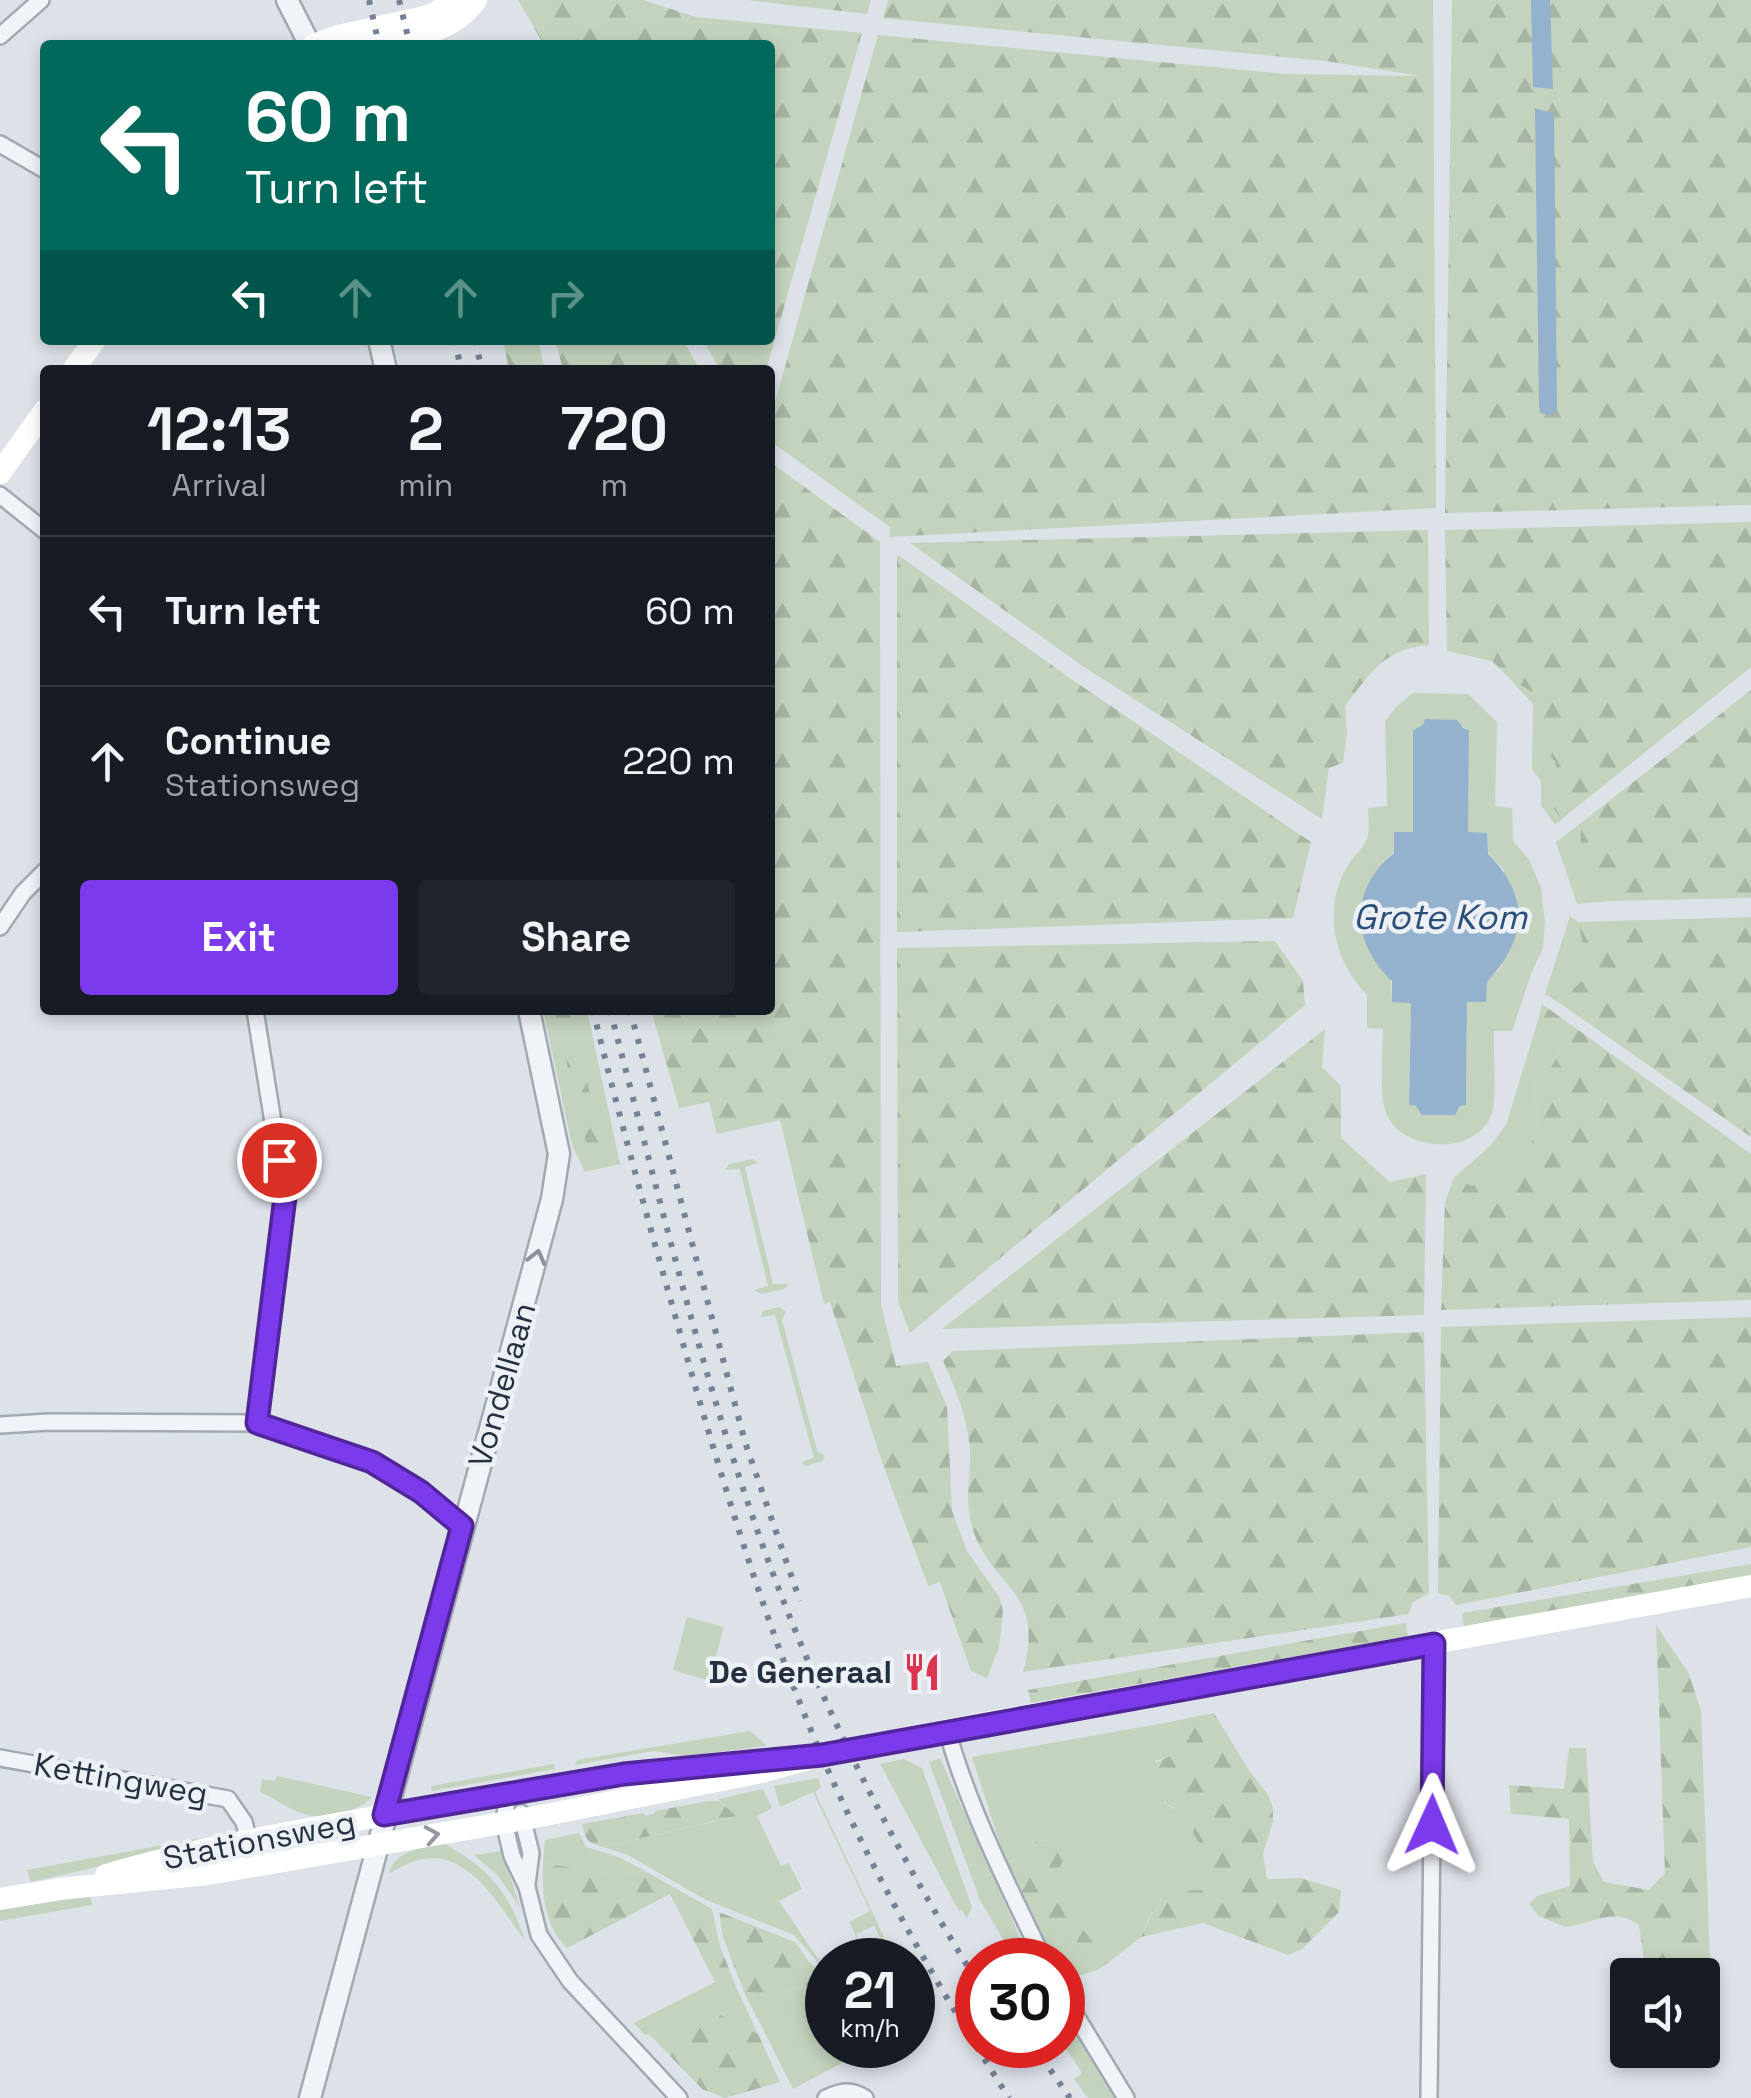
<!DOCTYPE html>
<style>
body{margin:0;font-family:"Space Grotesk",sans-serif;background:#20242c;color:#f1f3f6;height:100vh;display:flex;flex-direction:column;font-size:38px;white-space:nowrap}
*{box-sizing:border-box;margin:0}
p{font-size:32px;color:#9ea1a6}
.icon{flex:none;width:55px;height:55px;fill:none;stroke:currentColor;stroke-width:2;stroke-linecap:round;stroke-linejoin:round}
.map{position:relative;flex:1;overflow:hidden}
.side{position:absolute;left:40px;top:365px;width:735px;height:650px;display:flex;flex-direction:column;background:#171b24;border-radius:10px;box-shadow:0 5px 15px #0003}
.side>*{flex:none}
.banner{position:absolute;left:40px;top:40px;width:735px;height:305px;border-radius:10px;box-shadow:0 5px 15px #0003;background:#00695c;color:#fff;overflow:hidden}
.buttons{position:absolute;left:1610px;top:1958px;display:grid;gap:20px}
.buttons a{display:grid;place-items:center;width:110px;height:110px;border-radius:10px;background:#171b24;box-shadow:0 5px 15px #0003;font-size:50px}
.speed{position:absolute;left:805px;top:1938px;display:flex;gap:20px;font-size:50px;font-weight:700;text-align:center}
.speed>*{display:grid;place-content:center;width:130px;height:130px;border-radius:50%;background:#171b24;box-shadow:0 5px 15px #0003;line-height:1}
.speed small{font-size:25px;font-weight:400}
.speed .limit{border:15px solid #d22;background:#fff;color:#111}
.pin{position:absolute;display:grid;place-items:center;width:85px;height:85px;color:#fff;margin:-42px;border:5px solid #fff;border-radius:50%;box-shadow:0 2px 10px #0007}
.me{position:absolute;width:110px;margin:-55px;rotate:1deg;stroke-linejoin:round;filter:drop-shadow(0 0 8px #0008)}
.turn{display:flex;align-items:center;gap:35px;height:210px;padding:0 40px;font-size:45px}
.turn .icon{width:130px;height:130px;stroke-width:2.5}
.turn b{display:block;font-size:70px;line-height:85px}
.lanes{display:flex;align-items:center;height:95px;padding:0 40px;background:#0003;justify-content:center;gap:50px;direction:ltr}
.lanes .off{opacity:.35}
.eta{display:flex;justify-content:space-evenly;align-items:center;height:170px;text-align:center}
.eta b{font-size:60px;font-weight:700;line-height:70px}
.primary-button{display:flex;gap:20px;margin-top:auto;padding:20px 40px}
.primary-button a{flex:1;height:115px;border-radius:10px;background:#7c3aed;color:#fff;font-size:40px;font-weight:700;line-height:115px;text-align:center}
.primary-button a+a{background:#20242c;color:#f1f3f6}
ul{padding:0;list-style:none}
li{display:flex;align-items:center;gap:30px;height:150px;padding:0 40px;border-top:2px solid #363941}
li div{flex:1}
li b{display:block;font-size:38px}
li em{font-style:normal}
.map>svg:first-child{display:block}
.grass{fill:#c3d3bd;fill-rule:evenodd}
.forest{fill:url(#forest-firs)}
.water{fill:#94b1cd}
.lines{fill:none;stroke-linecap:round;stroke-linejoin:round}
.minor-casing{stroke:#a2a9b3;stroke-width:20}
.tertiary-casing{stroke:#a2a9b3;stroke-width:25}
.minor{stroke:#f0f3f7;stroke-width:15}
.tertiary{stroke:#f0f3f7;stroke-width:20}
.secondary{stroke:#fff;stroke-width:22}
.rail{stroke:#758194;stroke-width:6;stroke-dasharray:5 10;stroke-linecap:butt}
.oneway{stroke:#8a929c}
.oneway2{stroke:#9298a0}
.route-casing{stroke:#51269a;stroke-width:25}
.route{stroke:#7c3aed;stroke-width:18}
.labels{text-anchor:middle;stroke-width:9;stroke-linejoin:round;paint-order:stroke}
.street-label{font-size:32px;fill:#253041;stroke:#edf1f6}
.poi-label{font-size:32px;font-weight:bold;fill:#253041;stroke:#edf1f6;text-anchor:end}
.water-label{font-size:35px;font-style:italic;fill:#2b4f79;stroke:#edf1f6}
</style>
<div class="map">
<svg width="1751" height="2098" viewBox="0 0 1751 2098">
<defs>
<pattern id="forest-firs" width="22" height="20" patternUnits="userSpaceOnUse" patternTransform="scale(2.5)"><rect width="22" height="20" fill="#c3d3bd"/><path d="M5 1l3.5 6h-7zM16 11l3.5 6h-7z" fill="#a7b5a4"/></pattern>
</defs>
<rect width="100%" height="100%" fill="#dde2e9"/>
<g class="grass">
<polygon points="1508,677 1538,694 1546,753 1555,761 1560,793 1554,809 1562,819 1555,825 1541,805 1541,781 1532,769 1533,704"/>
<path d="M1413 693 1468 694 1497 722 1495 806 1512 808 1513 841 1530 861 1541 888 1545 921 1543 948 1531 974 1512 1031H1494C1493 1055 1497 1085 1493 1109 1483 1156 1404 1154 1387 1115 1378 1095 1383 1052 1383 1029L1367 1028V995C1333 960 1322 908 1348 865 1353 856 1364 848 1367 839 1370 831 1368 816 1368 808L1387 806 1385 721 1397 706ZM1423 725H1459L1469 730 1468 833 1504 870 1502 966 1467 1002 1466 1104C1447 1113 1429 1109 1409 1105L1411 1002H1392L1383 862 1413 833 1414 730Z"/>
<polygon points="1581,823 1580,863 1604,882 1611,901 1577,904 1556,842"/>
<polygon points="1570,916 1578,922 1591,974 1558,1002 1545,994"/>
<polygon points="543,1010 587,1010 620,1164 585,1172 572,1145"/>
<polygon points="1538,1020 1553,1037 1560,1052 1550,1069 1534,1081 1538,1127 1530,1145 1502,1177 1472,1186 1454,1178 1490,1146 1506,1125"/>
<polygon points="753,1159 758,1163 745,1167 773,1284 788,1284 784,1289 761,1294 754,1290 768,1286 740,1169 725,1170 729,1164"/>
<polygon points="779,1307 786,1312 782,1320 817,1450 825,1456 822,1461 806,1466 801,1462 814,1458 775,1315 760,1317 763,1311"/>
<polygon points="687,1617 724,1627 709,1681 673,1670"/>
<polygon points="1164,1723 1174,1750 1170,1756 1155,1761 1164,1803 1182,1813 1222,1882 1220,1888 1212,1891 1159,1905 1148,1919 1141,1937 1108,1963 1065,1905 1053,1882 1053,1840 1039,1841 1003,1853 972,1757"/>
<polygon points="750,1731 767,1746 685,1756 654,1751 575,1765 577,1760"/>
<polygon points="940,1758 1030,1960 1015,1960 980,1900 929,1762"/>
<polygon points="904,1759 922,1768 972,1907 967,1918 962,1910 959,1911 880,1764"/>
<polygon points="554,1764 555,1769 432,1791 431,1786"/>
<path d="M277 1776 372 1797C359 1812 323 1821 304 1814 288 1809 275 1798 260 1792L262 1779 275 1781Z"/>
<polygon points="818,1778 821,1788 815,1792 885,1939 883,1941 888,1951 880,1954 877,1948 883,1944 874,1926 856,1934 865,1953 871,1950 874,1957 853,1960 864,1953 849,1922 870,1911 813,1792 780,1807 774,1786"/>
<polygon points="763,1789 772,1808 757,1816 781,1866 789,1863 802,1889 779,1901 823,1966 827,1966 827,1973 794,1935 706,1900 628,1855 603,1847 734,1817 718,1799"/>
<polygon points="579,1833 586,1847 619,1857 645,1871 616,1875 543,1863 545,1840"/>
<polygon points="196,1839 197,1844 31,1882 27,1870"/>
<path d="M443 1843C489 1868 509 1892 525 1941 490 1892 456 1828 389 1874 394 1851 422 1847 443 1843Z"/>
<polygon points="502,1851 520,1907 498,1876 474,1855"/>
<polygon points="90,1896 92,1905 0,1921 0,1910"/>
<polygon points="810,1963 827,1979 828,2045 876,2045 793,2089 744,1992 770,1994 810,1985"/>
<polygon points="715,1982 736,1987 758,2034 718,2015 645,2035 634,2023"/>
<polygon points="1062,2009 1118,2098 1088,2098 1074,2079 1082,2073 1063,2044"/>
</g>
<g class="forest">
<polygon points="518,0 643,0 696,17 862,33 766,370 720,370 703,340 770,340 770,45 544,45"/>
<polygon points="748,0 871,0 867,14"/>
<polygon points="888,0 1433,0 1436,508 889,537 890,527 770,441 770,420 878,35 1285,74 1420,76 1325,61 883,18"/>
<polygon points="1452,0 1751,0 1751,505 1445,513"/>
<polygon points="503,340 538,340 545,370 509,370"/>
<polygon points="555,340 683,340 700,370 563,370"/>
<polygon points="770,462 880,542 881,1304 896,1366 928,1362 947,1407 952,1511 967,1551 1000,1598 1003,1611 999,1648 987,1678 971,1671 940,1582 928,1586 882,1462 830,1302 824,1304 780,1120 717,1134 709,1102 679,1108 651,1010 770,1010"/>
<polygon points="1751,522 1751,667 1562,819 1554,809 1559,793 1555,761 1546,753 1537,695 1508,677 1492,661 1447,651 1445,530"/>
<path d="M1428 530 1429 645C1383 650 1372 671 1345 706L1347 733 1343 763 1329 768 1322 819 1084 667 910 543Z"/>
<polygon points="897,554 1074,681 1311,842 1293,918 897,932"/>
<polygon points="1751,690 1751,898 1611,901 1604,882 1580,863 1581,823"/>
<polygon points="1751,917 1751,1137 1558,1002 1590,974 1578,922"/>
<polygon points="1275,941 1303,981 1305,1005 910,1333 898,1301 897,948"/>
<polygon points="1542,1004 1751,1154 1751,1300 1441,1310 1445,1202 1454,1178 1472,1186 1502,1176 1530,1145 1538,1127 1534,1081 1550,1069 1560,1052 1553,1037 1538,1020"/>
<polygon points="554,1010 569,1010 602,1141 588,1151"/>
<polygon points="1325,1029 1322,1067 1341,1086 1341,1138 1390,1182 1426,1174 1424,1315 942,1329"/>
<polygon points="1751,1317 1751,1547 1456,1605 1449,1596 1438,1593 1441,1327"/>
<path d="M1424 1332 1429 1593 1412 1603 1409 1614 1023 1672C1046 1588 992 1591 972 1527 964 1501 971 1476 970 1449 967 1417 956 1390 943 1361L953 1351Z"/>
<polygon points="1751,1564 1751,1577 1464,1628 1462,1613"/>
<polygon points="1406,1623 1408,1637 1031,1703 1028,1690"/>
<path d="M1656 1625 1688 1672 1701 1710 1712 2016 1703 2024 1702 1975H1646L1639 1925C1614 1906 1592 1924 1565 1927L1539 1916 1529 1904 1537 1896 1570 1886 1569 1819 1511 1814 1509 1785 1564 1789 1569 1748H1586L1593 1862 1604 1882 1649 1890 1665 1873Z"/>
<path d="M1214 1713 1250 1772 1267 1793 1273 1807V1822L1263 1853 1267 1879 1300 1878 1341 1890 1339 1912 1302 1949 1288 1955 1203 1923 1141 1937C1149 1916 1162 1895 1186 1891 1198 1889 1208 1892 1219 1888L1221 1882 1182 1813 1149 1792 1144 1776 1149 1766 1170 1756 1174 1750 1164 1723Z"/>
<path d="M708 1801H719L736 1816 603 1847C587 1843 585 1839 582 1824L644 1813 645 1816 654 1814 655 1811Z"/>
<polygon points="1053,1840 1068,1849 1053,1882 1065,1905 1108,1963 1098,1970 1065,1980 1062,1960 1053,1960 1003,1853 1039,1841"/>
<path d="M543 1863 616 1875 645 1871 712 1909 720 1946 736 1987 715 1982 670 1894 567 1948C544 1925 542 1894 543 1863Z"/>
<polygon points="719,1912 795,1942 810,1963 810,1985 770,1994 744,1992 723,1937"/>
<polygon points="718,2014 758,2034 780,2082 725,2098 702,2089 649,2034"/>
</g>
<g class="water">
<polygon points="1531,0 1550,0 1553,89 1533,87"/>
<polygon points="1535,108 1554,114 1557,411 1549,415 1540,413 1539,405"/>
<path d="M1425 719 1457 720 1463 728 1469 730 1468 832 1487 833 1488 854C1531 897 1527 939 1487 982L1486 1002H1467L1466 1105 1460 1106 1455 1115H1422L1416 1106 1409 1105 1411 1003 1392 1002V981C1351 943 1349 889 1394 853V832H1413V730L1423 725Z"/>
</g>
<g class="lines">
<g class="minor-casing">
<g id="minor">
<polyline points="0,36 41,0"/>
<polyline points="0,144 45,170"/>
<polyline points="0,495 45,531"/>
<polyline points="0,927 23,893 45,871"/>
<polyline points="255,1010 285,1197 257,1423"/>
<polyline points="0,1425 49,1422 257,1423 373,1462 421,1492 462,1526"/>
<path d="M947 1730C969 1809 1008 1886 1044 1960"/>
<polyline points="0,1758 228,1799 244,1822 255,1866"/>
<polyline points="508,1793 504,1822 512,1856 527,1887 539,1935 570,1981 679,2098"/>
<polyline points="521,1813 531,1853 527,1884"/>
<polyline points="1062,1993 1126,2098"/>
<path d="M826 2098C841 2091 851 2089 865 2098"/>
<polyline points="1429,2098 1434,1643"/>
</g>
</g>
<g class="tertiary-casing">
<g id="tertiary">
<polyline points="287,0 310,45"/>
<polyline points="379,340 386,370"/>
<polyline points="310,2098 552,1199 559,1154 529,1010"/>
</g>
</g>
<use href="#minor" class="minor"/>
<use href="#tertiary" class="tertiary"/>
<g class="secondary">
<polyline points="313,45 338,36 424,17 436,13 451,0"/>
<path d="M378 45C415 37 453 32 476 0"/>
<polyline points="73,370 95,340"/>
<polyline points="0,473 45,410"/>
<path d="M106 1875C194 1849 284 1833 375 1817 500 1794 626 1774 753 1760"/>
<polyline points="0,1899 59,1889 208,1874 525,1819 762,1772 822,1755 947,1730 1751,1586"/>
</g>
<g class="rail">
<polyline points="369,0 379,45"/>
<polyline points="399,0 410,45"/>
<polyline points="455,340 461,370"/>
<polyline points="475,340 482,370"/>
<path d="M593 1010C624 1137 660 1263 696 1389 739 1536 785 1684 852 1822 898 1918 952 2009 1009 2098"/>
<path d="M610 1010C659 1195 703 1383 769 1563 823 1710 895 1850 978 1983"/>
<polyline points="630,1010 745,1442 800,1601"/>
<polyline points="1033,2045 1070,2098"/>
</g>
</g>
<defs><path id="oneway-chevron" d="M-2-3.5L2.5 0L-2 3.5" fill="none" stroke-width="1.6" stroke-linecap="round" stroke-linejoin="round" transform="scale(2.5)"/></defs>
<use class="oneway" href="#oneway-chevron" transform="translate(537 1257) rotate(-76)"/>
<use class="oneway2" href="#oneway-chevron" transform="translate(432 1835) rotate(-10)"/>
<g class="lines">
<g class="route-casing">
<polyline id="route" points="279,1160 285,1197 257,1423 372,1462 421,1492 462,1526 384,1815 624,1774 822,1755 1434,1644 1432,1825"/>
</g>
<use href="#route" class="route"/>
</g>
<defs>
<g id="restaurant-bare" transform="scale(3)"><path d="M-5-6h1v4h1v-4h1v4h1v-4h1v5L-1.5 .5V6h-2V.5L-5-1ZM5-6V6H3V1.5H1.5Q1.5-4 5-6Z" fill="#dc3451" stroke="#edf1f6" stroke-width="2.5" paint-order="stroke"/></g>
</defs>
<g fill-rule="evenodd">
<use href="#restaurant-bare" x="922" y="1672"/>
</g>
<g class="labels">
<g class="street-label">
<text transform="translate(502 1385) rotate(-74)" y="11">Vondellaan</text>
<text transform="translate(121 1779) rotate(10)" y="11">Kettingweg</text>
<text transform="translate(259 1840) rotate(-11)" y="11">Stationsweg</text>
</g>
<g class="poi-label">
<text x="892" y="1683">De Generaal</text>
</g>
<g class="water-label">
<text x="1440" y="929">Grote Kom</text>
</g>
</g>
</svg>
<div class="buttons">
<a><svg class="icon" aria-label="sound" viewBox="0 0 24 24"><path d="M4 9h4l5-4v14l-5-4H4zM17 9q2 3 0 6"/></svg></a>
</div>
<div class="speed"><div>21<small>km/h</small></div><div class="limit">30</div></div>
<div class="pin" style="left:279px;top:1160px;background:#d93025"><svg class="icon" aria-label="arrive" viewBox="0 0 24 24"><path d="M6 21V4h12l-3 4 3 4H6"/></svg></div>
<svg class="me" style="left:1432px;top:1825px" viewBox="-20 -20 40 40"><path d="M0-17L14 15 0 8-14 15z" fill="#7c3aed" stroke="#fff" stroke-width="4"/></svg>
<div class="banner">
<div class="turn"><svg class="icon" aria-label="left" viewBox="0 0 24 24"><path d="M17 20v-9H6M10 6l-5 5 5 5"/></svg><div><b>60 m</b>Turn left</div></div>
<div class="lanes"><svg class="icon" aria-label="left" viewBox="0 0 24 24"><path d="M17 20v-9H6M10 6l-5 5 5 5"/></svg><svg class="icon off" aria-label="ahead" viewBox="0 0 24 24"><path d="M12 20V5M6 11l6-6 6 6"/></svg><svg class="icon off" aria-label="ahead" viewBox="0 0 24 24"><path d="M12 20V5M6 11l6-6 6 6"/></svg><svg class="icon off" aria-label="right" viewBox="0 0 24 24"><path d="M7 20v-9h11M14 6l5 5-5 5"/></svg></div>
</div>
<section class="side">
<div class="eta">
<div><b>12:13</b><p>Arrival</p></div>
<div><b>2</b><p>min</p></div>
<div><b>720</b><p>m</p></div>
</div>
<ul>
<li><svg class="icon" aria-label="left" viewBox="0 0 24 24"><path d="M17 20v-9H6M10 6l-5 5 5 5"/></svg><div><b>Turn left</b></div><em>60 m</em></li>
<li><svg class="icon" aria-label="ahead" viewBox="0 0 24 24"><path d="M12 20V5M6 11l6-6 6 6"/></svg><div><b>Continue</b><p>Stationsweg</p></div><em>220 m</em></li>
</ul>
<div class="primary-button"><a>Exit</a><a>Share</a></div>
</section>
</div>
